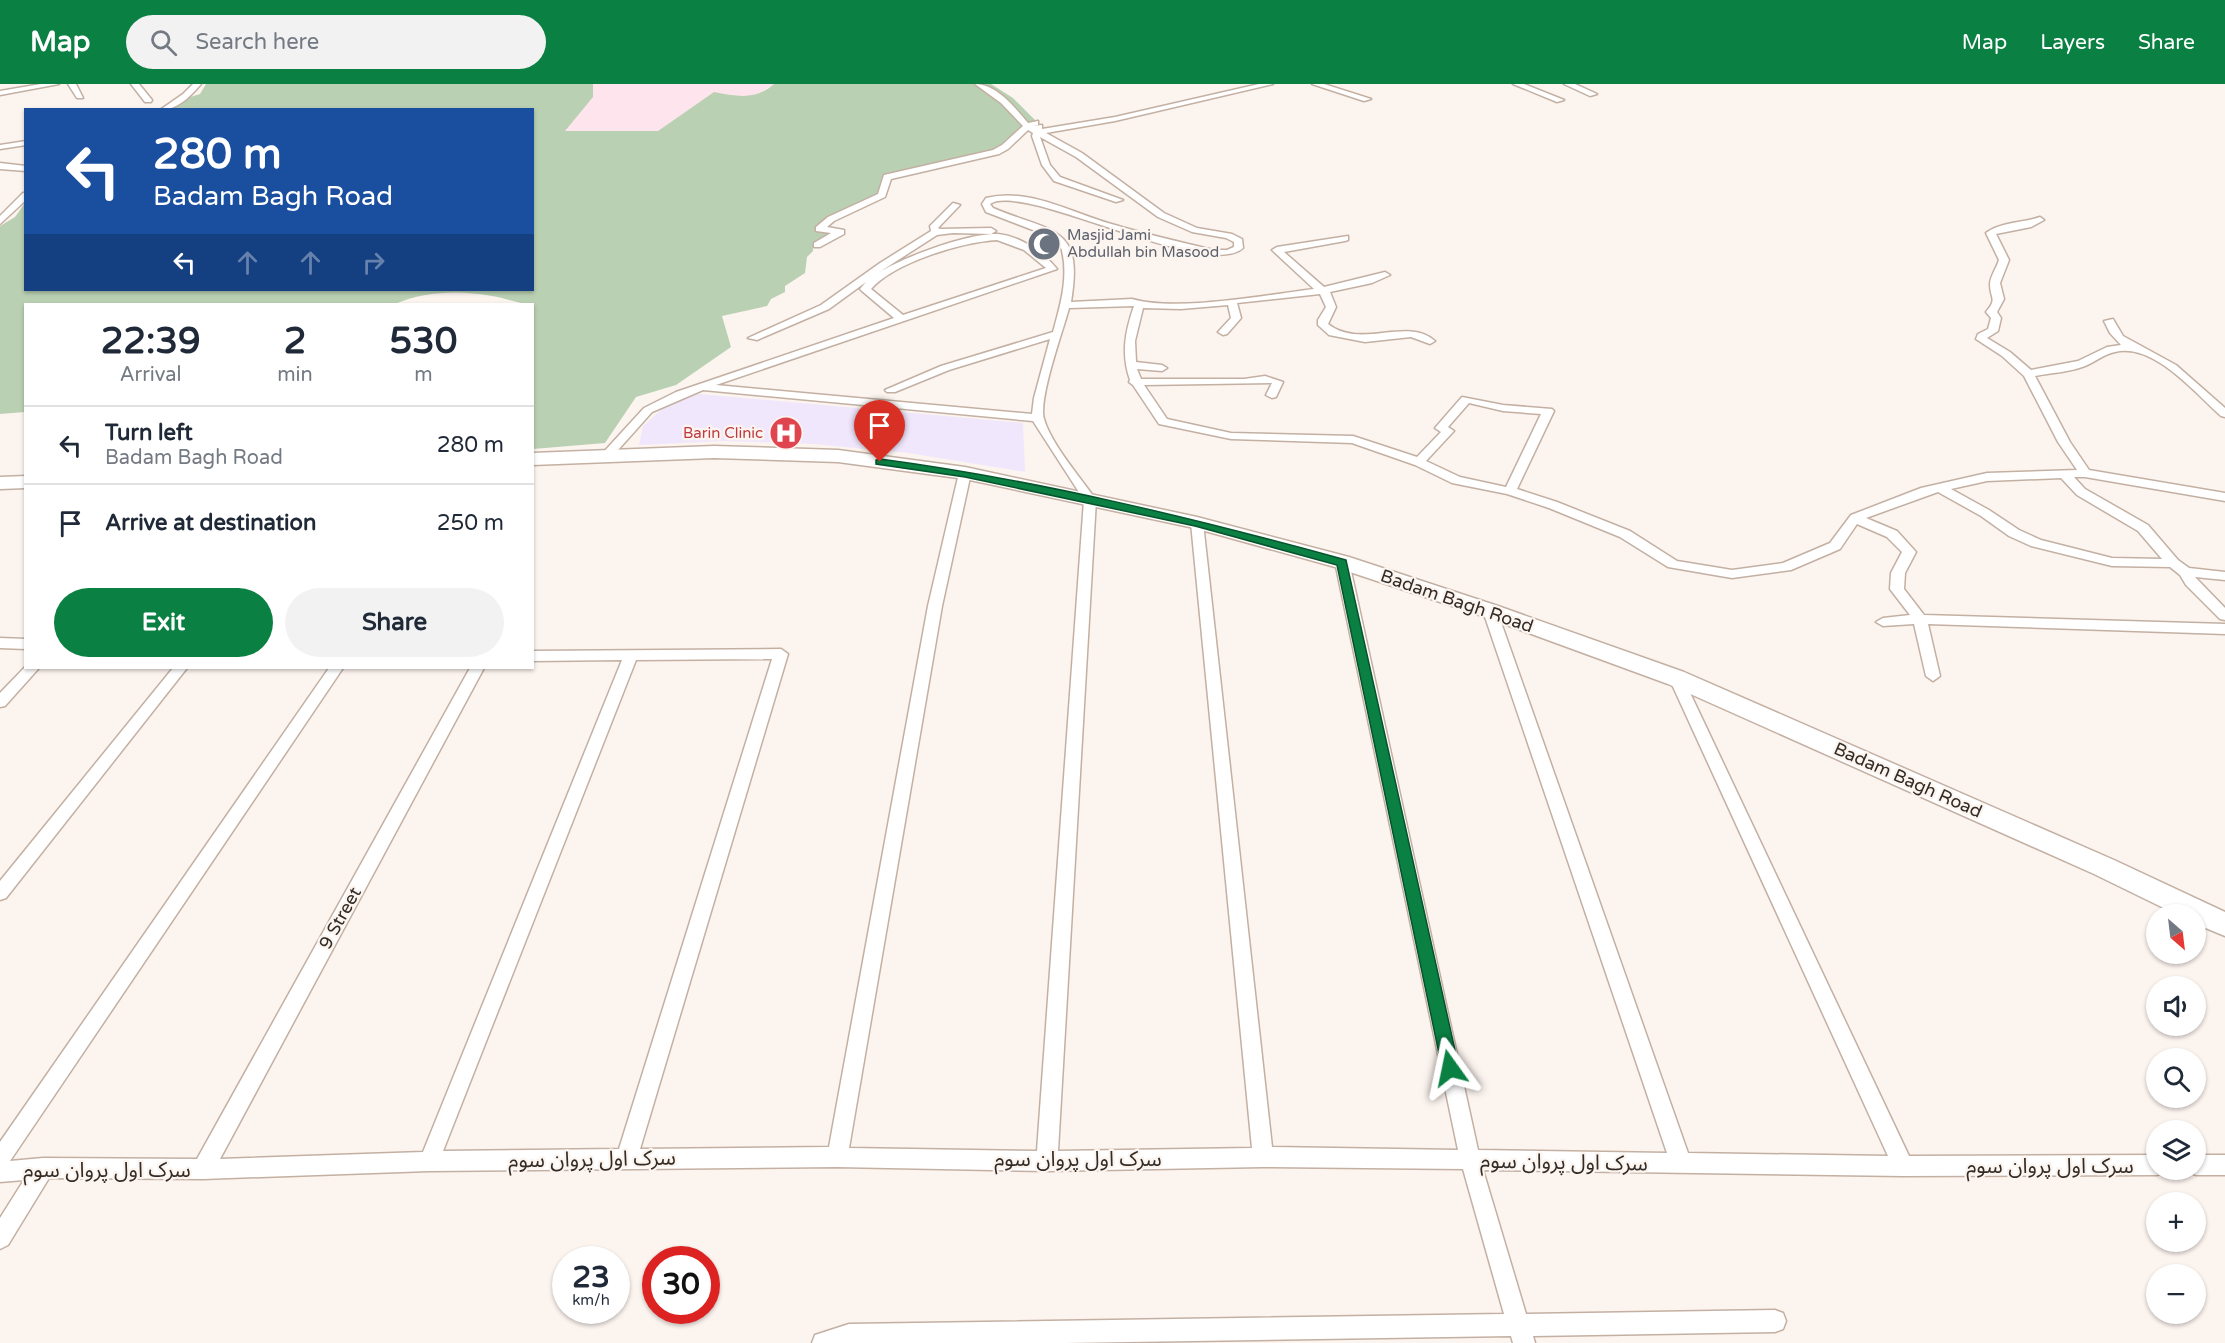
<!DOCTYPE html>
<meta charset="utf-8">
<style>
body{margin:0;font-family:"Varela Round","Noto Sans Arabic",sans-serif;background:#f2f2f3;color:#1f2937;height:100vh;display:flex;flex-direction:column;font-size:22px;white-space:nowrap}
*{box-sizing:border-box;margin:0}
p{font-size:20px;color:#747a83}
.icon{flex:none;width:33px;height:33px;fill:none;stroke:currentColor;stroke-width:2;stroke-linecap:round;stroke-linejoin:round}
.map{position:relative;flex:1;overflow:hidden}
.side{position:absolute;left:24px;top:219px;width:510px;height:366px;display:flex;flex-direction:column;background:#fff;border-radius:0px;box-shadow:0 2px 4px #0004}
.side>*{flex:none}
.guide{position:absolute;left:24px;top:24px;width:510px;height:183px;border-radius:0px;box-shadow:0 2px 4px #0004;background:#1a4fa0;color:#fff;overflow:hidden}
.needle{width:39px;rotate:152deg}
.buttons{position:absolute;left:2146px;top:820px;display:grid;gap:12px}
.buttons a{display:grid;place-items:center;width:60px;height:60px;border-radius:50%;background:#fff;box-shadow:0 2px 4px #0004;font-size:30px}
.speed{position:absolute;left:552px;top:1162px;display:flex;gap:12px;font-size:30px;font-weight:700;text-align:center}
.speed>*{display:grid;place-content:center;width:78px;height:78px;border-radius:50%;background:#fff;box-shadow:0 2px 4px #0004;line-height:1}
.speed small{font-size:15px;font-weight:400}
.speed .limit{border:9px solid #d22;background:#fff;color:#111}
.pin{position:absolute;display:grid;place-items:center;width:51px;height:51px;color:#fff;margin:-62px -26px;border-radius:50% 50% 50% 0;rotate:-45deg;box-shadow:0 0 6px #0007}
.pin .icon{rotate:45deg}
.me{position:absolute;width:66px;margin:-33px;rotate:348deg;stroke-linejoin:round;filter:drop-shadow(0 0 4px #0008)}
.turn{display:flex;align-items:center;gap:21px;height:126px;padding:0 30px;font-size:27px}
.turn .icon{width:78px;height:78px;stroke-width:2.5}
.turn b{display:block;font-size:42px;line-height:51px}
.lanes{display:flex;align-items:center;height:57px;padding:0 30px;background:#0003;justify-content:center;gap:30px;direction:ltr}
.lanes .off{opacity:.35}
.eta{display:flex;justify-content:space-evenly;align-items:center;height:102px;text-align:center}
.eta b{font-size:36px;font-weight:800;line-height:42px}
.cta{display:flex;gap:12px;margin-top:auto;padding:12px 30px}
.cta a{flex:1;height:69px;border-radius:36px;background:#0b8043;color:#fff;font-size:24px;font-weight:800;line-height:69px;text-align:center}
.cta a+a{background:#f2f2f3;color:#1f2937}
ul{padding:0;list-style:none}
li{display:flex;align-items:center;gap:18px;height:78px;padding:0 30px;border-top:2px solid #e0e1e3}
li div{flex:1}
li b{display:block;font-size:22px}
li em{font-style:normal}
header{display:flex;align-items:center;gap:36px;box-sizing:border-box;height:84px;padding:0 30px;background:#0b8043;color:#fff}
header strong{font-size:28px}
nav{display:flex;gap:33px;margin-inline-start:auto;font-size:21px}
.search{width:420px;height:54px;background:#f2f2f3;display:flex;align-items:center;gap:15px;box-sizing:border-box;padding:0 21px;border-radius:33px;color:#747a83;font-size:22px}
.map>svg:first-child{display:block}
.commercial{fill:#fee4ed}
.industrial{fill:#f1e7fd}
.green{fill:#bad0b3}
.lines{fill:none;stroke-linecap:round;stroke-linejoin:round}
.street-casing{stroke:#c3b0a3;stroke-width:3}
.primary-casing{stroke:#c3b0a3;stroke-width:3}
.street{fill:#fff;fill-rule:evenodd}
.primary{fill:#fff;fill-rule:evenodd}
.route{fill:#0b8043;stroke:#07532c;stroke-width:1.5}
.labels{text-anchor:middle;stroke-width:4.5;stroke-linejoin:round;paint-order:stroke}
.far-worship-label{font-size:15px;fill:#5b616d;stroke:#fcf4ef;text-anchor:start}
.far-health-label{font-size:15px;fill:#be3a42;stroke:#fcf4ef;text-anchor:end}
.street-label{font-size:18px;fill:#322b26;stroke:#fcf4ef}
.near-street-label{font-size:21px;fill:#322b26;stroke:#fcf4ef}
</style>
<header>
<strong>Map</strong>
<div class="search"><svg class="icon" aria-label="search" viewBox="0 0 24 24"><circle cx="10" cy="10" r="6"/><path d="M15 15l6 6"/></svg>Search here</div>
<nav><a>Map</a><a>Layers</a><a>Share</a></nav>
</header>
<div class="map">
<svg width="2225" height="1259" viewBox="0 0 2225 1259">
<rect width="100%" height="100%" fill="#fcf4ef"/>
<polygon class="commercial" points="593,0 774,0 754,13 744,13 714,8 658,47 564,47 593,13"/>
<polygon class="industrial" points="689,309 1023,339 1025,388 908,369 814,360 723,357 639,361 643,342 661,326"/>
<path class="green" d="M206 0H593V13L565 47H658L714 8C737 12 755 17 774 0H991L1013 14 1037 38 996 68 890 91 882 111 820 144 841 148 813 164V167L807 173 805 189 785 202V208L771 215 767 222 722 232 731 263 676 301 636 313 605 359 533 365 532 220C519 220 505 214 492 212 460 206 425 207 395 220H26L25 328 0 330V142L15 133 25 119 26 206H532V26L167 25 187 14 200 10Z"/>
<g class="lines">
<g class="street-casing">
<g id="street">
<polygon points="41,0 59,0 0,11 0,7"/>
<polygon points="68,0 76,0 83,14 77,14"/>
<polygon points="131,0 139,0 152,16 151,18 145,18"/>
<path d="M193 0H201C190 13 177 26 160 26L183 10Z"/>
<path d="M975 0C997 0 1015 24 1028 39L1038 37V41L1033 42 1042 41V45L1115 33 1259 0H1273L1115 37 1046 49 1082 69 1164 129 1197 144 1232 150 1242 155 1243 164C1207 197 1022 97 990 120L993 124C1052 149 1084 140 1071 218L1132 215C1177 228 1266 211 1314 205L1272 166 1277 163 1348 152V156L1345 157 1284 168 1324 203 1385 188 1390 191 1372 199 1330 208 1336 223 1328 240C1361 266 1407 232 1435 257L1430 260 1411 253 1365 258 1329 251 1318 241V236L1326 223 1320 210 1237 219 1241 234 1227 250 1223 251 1218 248 1231 234 1228 221 1181 225 1143 224 1135 257 1136 278 1162 281 1167 284 1162 287 1137 285 1141 295H1244L1265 292 1283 298 1276 313 1272 314 1266 311 1272 299 1144 301 1167 335 1231 349 1353 352 1417 373 1441 348 1435 344 1462 313 1503 321 1552 325 1554 327 1517 405 1557 418 1630 447 1677 477 1732 486 1783 479 1830 459 1851 431 1921 404 1987 389 2077 386 2058 358 2024 292 2002 272 1976 255 1978 250 1988 245 1991 234 1986 228C1998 214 1990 215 1990 200 1990 193 1997 183 1999 176L1986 149C2000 138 2024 139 2040 133L2044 136 2031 143 1996 150 2009 176 2000 199 2004 215 1997 228 2001 234 1998 247 1987 254 2010 268 2031 286 2078 277 2107 263 2121 261 2110 249 2104 237 2113 235 2123 252 2176 281 2225 324V333L2221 332C2195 309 2153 258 2115 268 2104 270 2095 278 2085 282 2070 288 2051 289 2035 292L2070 358 2089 386 2225 409V417L2085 393H2074L2085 405 2148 441 2178 476 2189 484 2225 488V496L2195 493 2225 524V536L2220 535 2186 501 2180 491 2170 483 2112 482 2031 462 2009 452 1981 432 1938 408 1866 434 1897 447 1916 468 1905 489 1904 505 1924 531 2225 540V550L1928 540 1940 592 1933 597 1926 592 1914 540 1883 542 1876 538 1883 534 1910 531 1890 505 1891 489 1902 468 1887 453 1857 440 1840 465 1791 486 1732 494 1668 483 1620 453 1549 424 1507 410 1452 399 1415 381 1352 359 1231 355 1159 340 1133 301 1129 298 1130 296C1121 270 1125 248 1134 222L1069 224C1063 247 1038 315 1044 335 1051 360 1081 394 1096 416L1058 1067 1252 1064 1191 439 1197 435 1203 439 1272 1063 1458 1066 1335 478 1342 474 1349 478 1478 1066 1667 1069 1483 527 1490 523 1497 527 1688 1069 1888 1072 1669 594 1676 589 1683 594 1909 1072 2157 1071V1086H2165L2164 1088 2157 1091 1903 1092 1483 1086 1526 1230 1775 1226 1783 1229 1786 1237 1783 1245 1775 1248 1533 1252 1535 1259H1513L1511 1252 1065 1259H812L815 1251 849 1240 1504 1230 1463 1085 1263 1083 1047 1087 837 1083 429 1087 203 1095 49 1094 8 1161 0 1165V1134L24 1096 0 1098V1058L329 584H343L10 1077 43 1074 197 1075 470 584H484L220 1075 423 1068 622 576 532 577V567L781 565 788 570 640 1065 829 1063 928 522 959 389 965 385 971 389 942 522 849 1064 1037 1067 1084 416 1033 337 703 306 652 328 610 375H602L600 372 644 324 676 308 894 234 862 207 860 205 866 198 829 225 757 256 748 254 821 221 880 179 931 147 930 142 953 119 960 121 938 144 940 145 991 144 996 147 991 150 953 149 937 151 878 189C904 173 967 149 998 150 1020 152 1043 168 1057 185L716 301 1032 330 1034 314 1050 255 949 286 895 308H887L885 306 941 282 1053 248C1061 219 1070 189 1060 160L1038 148 986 128 982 120 986 114C1030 103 1073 130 1115 141 1148 151 1181 158 1214 166H1227L1234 163V158L1226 154 1192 148 1158 133 1076 73 1040 53 1050 81 1060 93 1123 116 1116 118 1054 97 1042 81 1032 52 1033 49 1028 46 1008 65 999 70 891 95 885 113 834 137 827 143 844 146V150L820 163H814V159L831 149 816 147V143L828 133 878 110 884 91 993 66 1002 61 1023 42 1001 19ZM997 156 1024 166 1046 184 903 231 871 205C895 178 962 158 997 156ZM1469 319 1503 327 1541 330 1506 403 1460 393 1426 377 1452 349 1454 347 1448 343ZM2061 394 2077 411 2138 447 2162 475 2112 474 2041 456 2019 446 1989 426 1951 405 1987 397ZM772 575 619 1065 443 1067 636 576Z"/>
<polygon points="1312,0 1324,0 1371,15 1364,17"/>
<polygon points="1513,0 1524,0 1564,16 1557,18"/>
<polygon points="1564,0 1575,0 1597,10 1590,12"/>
<polygon points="26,57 26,61 0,65 0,61"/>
<polygon points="0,79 26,82 26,87 0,85"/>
<polygon points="23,109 26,109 26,116 0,140 0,132"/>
<polygon points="0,554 26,555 26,565 0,564"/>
<polygon points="26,582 39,584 5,622 0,623 0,609"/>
<polygon points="173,584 187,584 6,814 0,816 0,797"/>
<polygon points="2196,1071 2225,1071 2225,1091 2196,1091 2189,1088 2188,1086 2196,1086"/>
</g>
</g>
<g class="primary-casing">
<g id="primary">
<polygon points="714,362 838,366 965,383 1197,433 1349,473 1498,522 1684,588 2114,776 2225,828 2225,852 2196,840 2196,831 2178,831 2094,790 1668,600 1482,532 1335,483 1194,444 965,395 838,378 714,374 532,381 532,369"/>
<polygon points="26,392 26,404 0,405 0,393"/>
</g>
</g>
<use href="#street" class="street"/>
<use href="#primary" class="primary"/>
</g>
<path class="route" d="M880 375C1038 396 1193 434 1346 476L1459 984 1457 990 1450 992 1444 990 1442 984 1337 481 1195 442 965 393 876 380V376Z"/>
<defs>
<g id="mosque-disc" transform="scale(1.725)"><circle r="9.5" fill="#6b7280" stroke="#fcf4ef"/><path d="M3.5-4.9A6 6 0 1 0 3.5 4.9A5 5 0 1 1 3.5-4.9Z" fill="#fff"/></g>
<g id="hospital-disc" transform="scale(1.725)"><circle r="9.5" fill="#e0444e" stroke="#fcf4ef"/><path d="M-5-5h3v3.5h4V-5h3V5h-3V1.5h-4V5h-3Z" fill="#fff"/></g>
</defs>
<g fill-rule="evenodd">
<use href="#mosque-disc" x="1044" y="160"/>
<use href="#hospital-disc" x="786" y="349"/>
</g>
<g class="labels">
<g class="far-worship-label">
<text x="1067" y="156">Masjid Jami<tspan x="1067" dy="17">Abdullah bin Masood</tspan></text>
</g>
<g class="far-health-label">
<text x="763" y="354">Barin Clinic</text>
</g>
<g class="street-label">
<text transform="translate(1457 517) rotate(19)" y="6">Badam Bagh Road</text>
<text transform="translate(1908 696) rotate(24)" y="6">Badam Bagh Road</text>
<text transform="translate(340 834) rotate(-61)" y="6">9 Street</text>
</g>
<g class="near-street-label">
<text transform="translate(592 1075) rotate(-1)" y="7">سرک اول پروان سوم</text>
<text x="1078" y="1082">سرک اول پروان سوم</text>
<text transform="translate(1564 1078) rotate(1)" y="7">سرک اول پروان سوم</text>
<text x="2050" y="1089">سرک اول پروان سوم</text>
<text x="107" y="1093">سرک اول پروان سوم</text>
</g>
</g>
</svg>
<div class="buttons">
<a><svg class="needle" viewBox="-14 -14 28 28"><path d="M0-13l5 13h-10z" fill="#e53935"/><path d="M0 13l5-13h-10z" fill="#747a83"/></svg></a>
<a><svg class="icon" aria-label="sound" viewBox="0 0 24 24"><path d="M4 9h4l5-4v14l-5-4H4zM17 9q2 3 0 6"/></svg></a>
<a><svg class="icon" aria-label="search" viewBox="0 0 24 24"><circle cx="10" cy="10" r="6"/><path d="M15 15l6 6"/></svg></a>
<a><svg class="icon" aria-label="layers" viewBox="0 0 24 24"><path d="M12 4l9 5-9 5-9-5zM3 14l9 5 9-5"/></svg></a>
<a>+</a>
<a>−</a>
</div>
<div class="speed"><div>23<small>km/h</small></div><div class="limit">30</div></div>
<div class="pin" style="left:880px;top:378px;background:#d93025"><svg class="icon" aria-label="arrive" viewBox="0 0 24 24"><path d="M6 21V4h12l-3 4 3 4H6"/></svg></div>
<svg class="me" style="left:1450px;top:984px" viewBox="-20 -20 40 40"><path d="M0-17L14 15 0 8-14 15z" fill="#0b8043" stroke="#fff" stroke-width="4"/></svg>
<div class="guide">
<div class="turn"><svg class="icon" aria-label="left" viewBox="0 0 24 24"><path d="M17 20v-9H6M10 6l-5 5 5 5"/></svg><div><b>280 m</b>Badam Bagh Road</div></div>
<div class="lanes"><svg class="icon" aria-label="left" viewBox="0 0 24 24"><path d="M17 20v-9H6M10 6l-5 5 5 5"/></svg><svg class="icon off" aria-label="ahead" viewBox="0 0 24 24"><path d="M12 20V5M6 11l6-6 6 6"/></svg><svg class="icon off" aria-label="ahead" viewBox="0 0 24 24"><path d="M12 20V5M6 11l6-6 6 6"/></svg><svg class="icon off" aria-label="right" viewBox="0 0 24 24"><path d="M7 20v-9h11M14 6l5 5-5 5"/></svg></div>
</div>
<section class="side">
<div class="eta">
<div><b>22:39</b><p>Arrival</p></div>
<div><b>2</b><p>min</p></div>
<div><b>530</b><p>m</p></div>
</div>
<ul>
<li><svg class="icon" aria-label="left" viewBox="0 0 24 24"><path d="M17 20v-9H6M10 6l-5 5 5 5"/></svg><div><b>Turn left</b><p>Badam Bagh Road</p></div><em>280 m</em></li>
<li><svg class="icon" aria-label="arrive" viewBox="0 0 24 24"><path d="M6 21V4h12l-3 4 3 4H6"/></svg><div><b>Arrive at destination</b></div><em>250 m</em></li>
</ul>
<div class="cta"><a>Exit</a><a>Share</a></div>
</section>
</div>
